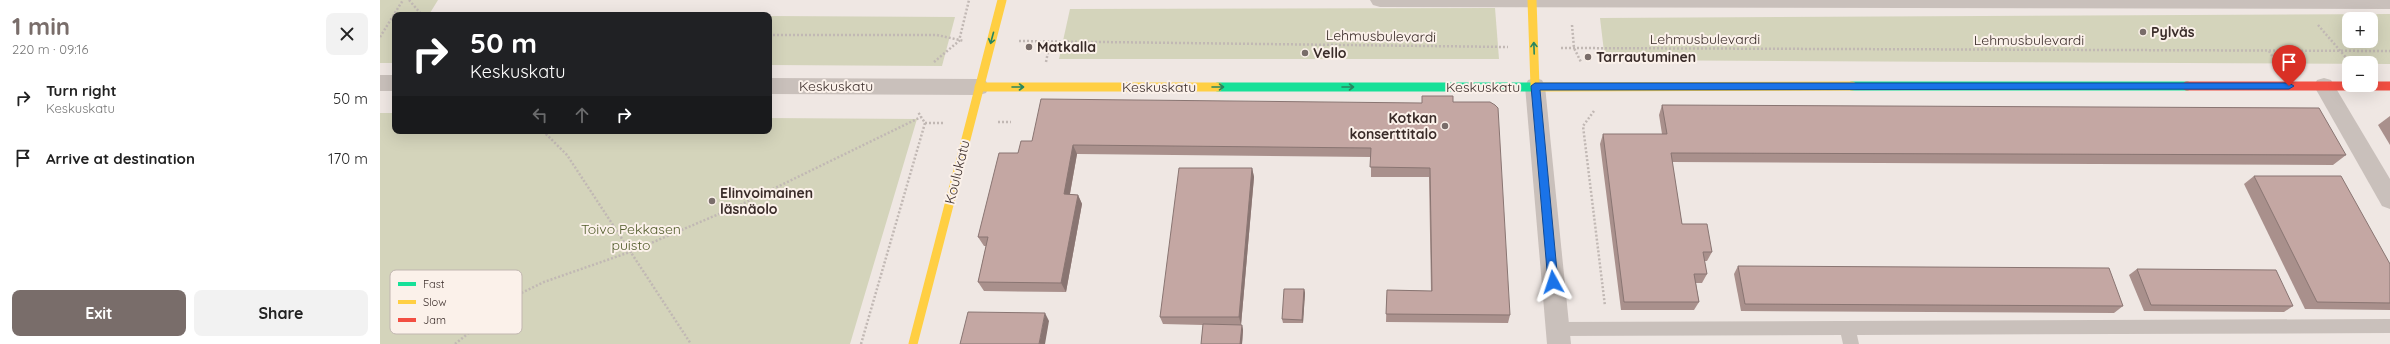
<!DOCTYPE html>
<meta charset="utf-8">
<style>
body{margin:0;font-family:Quicksand,sans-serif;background:#f2f2f2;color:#222;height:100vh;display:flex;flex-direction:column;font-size:15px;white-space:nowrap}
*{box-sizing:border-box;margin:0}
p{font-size:13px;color:#767676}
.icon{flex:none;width:22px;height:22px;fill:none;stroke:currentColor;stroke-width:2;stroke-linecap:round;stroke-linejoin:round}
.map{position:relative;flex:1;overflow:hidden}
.panel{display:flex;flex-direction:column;background:#fff;width:380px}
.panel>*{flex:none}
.top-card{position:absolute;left:12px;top:12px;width:380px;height:122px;border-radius:8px;box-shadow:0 4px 16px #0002;background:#202124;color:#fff;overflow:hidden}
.controls{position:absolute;left:1962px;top:12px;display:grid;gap:8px}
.controls a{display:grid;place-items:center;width:36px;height:36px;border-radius:8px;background:#fff;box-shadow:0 4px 16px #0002;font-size:20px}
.pin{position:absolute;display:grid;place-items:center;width:34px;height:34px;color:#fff;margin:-41px -17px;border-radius:50% 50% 50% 0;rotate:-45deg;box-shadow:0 0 4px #0007}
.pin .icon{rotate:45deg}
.me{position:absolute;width:44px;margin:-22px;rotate:355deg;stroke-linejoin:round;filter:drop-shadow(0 0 3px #0008)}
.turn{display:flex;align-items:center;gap:14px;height:84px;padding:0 12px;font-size:18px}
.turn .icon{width:52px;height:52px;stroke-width:2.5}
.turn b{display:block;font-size:28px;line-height:34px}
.lanes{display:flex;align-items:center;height:38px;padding:0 12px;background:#0003;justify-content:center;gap:20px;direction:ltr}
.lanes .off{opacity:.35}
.round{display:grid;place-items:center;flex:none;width:42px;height:42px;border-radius:8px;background:#f2f2f2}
.summary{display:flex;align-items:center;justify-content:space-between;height:68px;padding:0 12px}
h1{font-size:24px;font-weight:800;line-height:30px;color:#796d6a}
.action{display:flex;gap:8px;margin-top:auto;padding:8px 12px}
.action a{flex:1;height:46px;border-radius:8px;background:#796d6a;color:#fff;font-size:16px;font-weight:800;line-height:46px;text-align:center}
.action a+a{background:#f2f2f2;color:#222}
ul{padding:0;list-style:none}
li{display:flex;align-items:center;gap:12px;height:60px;padding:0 12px}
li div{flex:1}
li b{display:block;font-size:15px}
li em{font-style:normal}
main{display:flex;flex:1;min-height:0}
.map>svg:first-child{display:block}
.green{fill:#d4d4bb;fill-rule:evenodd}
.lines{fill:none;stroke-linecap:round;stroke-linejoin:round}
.path{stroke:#c1b8b4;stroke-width:2.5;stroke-dasharray:2 2;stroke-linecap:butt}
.lane{fill:#c9c0bb;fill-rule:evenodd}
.street{fill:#c9c0bb;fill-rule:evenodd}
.fast{stroke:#16e098;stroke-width:9}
.slow{stroke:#ffcf43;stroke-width:9}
.jam{stroke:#f24e42;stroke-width:9}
.wall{fill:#a9908c}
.shaded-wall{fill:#897572}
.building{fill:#c4a7a3;stroke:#897572}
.oneway{stroke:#288660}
.route{fill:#1a73e8;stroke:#114b97}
.poi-dot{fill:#796d6a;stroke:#fbf1ea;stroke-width:1.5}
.labels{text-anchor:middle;stroke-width:4;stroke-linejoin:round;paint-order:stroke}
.poi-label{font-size:14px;font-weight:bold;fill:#3a2c29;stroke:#fbf1ea;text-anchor:start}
.street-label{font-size:14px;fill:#3a2c29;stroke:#fbf1ea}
.park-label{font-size:14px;fill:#505b2a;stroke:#fbf1ea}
.key{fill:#fbf1ea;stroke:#c1b6b0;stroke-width:1}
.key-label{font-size:11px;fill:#3a2c29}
</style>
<main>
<section class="panel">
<div class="summary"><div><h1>1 min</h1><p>220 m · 09:16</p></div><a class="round"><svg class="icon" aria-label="close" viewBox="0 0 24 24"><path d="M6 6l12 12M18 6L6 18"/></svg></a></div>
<ul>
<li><svg class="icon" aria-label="right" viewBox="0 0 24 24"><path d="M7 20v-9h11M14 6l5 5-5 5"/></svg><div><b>Turn right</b><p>Keskuskatu</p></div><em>50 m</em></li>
<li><svg class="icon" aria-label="arrive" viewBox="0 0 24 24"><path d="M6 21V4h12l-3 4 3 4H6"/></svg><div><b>Arrive at destination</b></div><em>170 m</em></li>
</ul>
<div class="action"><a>Exit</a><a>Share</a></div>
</section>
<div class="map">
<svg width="2010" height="344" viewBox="0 0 2010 344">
<rect width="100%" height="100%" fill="#efe7e3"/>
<g class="green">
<polygon points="0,0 58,0 50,13 284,15 15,15 15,63 0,63"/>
<polygon points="1115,8 1119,59 679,59 690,9"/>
<path d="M2010 14V64L1225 60 1220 18ZM1969 19H1991V41H1969Z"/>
<polygon points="389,16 575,17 562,66 389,65"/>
<polygon points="0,113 15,113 15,131 389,131 389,118 537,119 470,344 0,344"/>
</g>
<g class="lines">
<g class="path">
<polyline points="29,0 42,15"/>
<polyline points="1192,25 1194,48 1201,62"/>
<polyline points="1938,25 1969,61"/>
<polyline points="389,35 557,35 584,41"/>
<polyline points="0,37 23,0"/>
<polyline points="639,41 1128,47"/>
<polyline points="1181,48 2010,51"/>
<polyline points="1889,51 1895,61"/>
<polyline points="554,62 579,41 589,0"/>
<polyline points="666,62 670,42"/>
<polyline points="1214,111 1203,126 1225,306"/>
<polyline points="618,122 631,122"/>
<polyline points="545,123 563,123"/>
<polyline points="163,131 187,155 311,344"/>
<polyline points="75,344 135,296 164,282 250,252 360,205 541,117"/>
<polyline points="481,344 545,123 538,112"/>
</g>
<polygon class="lane" points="2010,319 2010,333 1477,335 1479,344 1463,344 1461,335 1178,336 1172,334 1170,329 1172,324 1178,322"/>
<g class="street">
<polygon points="990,0 2010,0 2010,9 1000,7 993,5"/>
<rect x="0" y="75" width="15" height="16"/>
<polygon points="389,78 599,79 606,81 609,87 606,93 599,95 389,94"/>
<polygon points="1155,78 1162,80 1165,86 1191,344 1167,344 1145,86 1148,80"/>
<polygon points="1944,78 1951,80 2010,179 2010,209 2002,206 1934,86 1937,80"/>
</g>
<g class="fast">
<polyline points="1472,86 1807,86"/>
<polyline points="838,87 1157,87"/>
</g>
<g class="slow">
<polyline points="1152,0 1155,86"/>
<polyline points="599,87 838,87"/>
<polyline points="1157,87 1472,86"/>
<polyline points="533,344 622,0"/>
</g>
<polyline class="jam" points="1807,86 2010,86"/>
</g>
<g class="wall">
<polygon points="1073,102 1130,315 1128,323 1006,322 1007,290 1051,291 1049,177 991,177 991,157 697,154 690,194 698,195 702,204 686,292 604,291 598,282 606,246 604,246 598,237 638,153 652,141 1042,103"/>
<polygon points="1282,105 1966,155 1953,165 1292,162 1302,224 1332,252 1327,261 1324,261 1327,274 1322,283 1316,283 1319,302 1314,310 1241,310 1220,144 1223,134 1282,134 1279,115"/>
<polygon points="2010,116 2010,145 1998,125"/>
<polygon points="872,168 874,177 861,325 862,325 863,330 862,344 821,344 823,325 783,324 780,317"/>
<polygon points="1874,176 2010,264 2010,310 1925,309 1864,184"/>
<polygon points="1358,266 1743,306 1734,313 1361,311 1354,274"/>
<polygon points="1757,269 1913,306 1904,312 1764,311 1749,275"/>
<polygon points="924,289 925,293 923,323 903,323 902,319"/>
</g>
<g class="shaded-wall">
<polygon points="693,145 697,154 688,204 684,194"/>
<polygon points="872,168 874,177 861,325 859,317"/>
<polygon points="698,195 702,204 686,292 681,283"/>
<polygon points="924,289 925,293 923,323 922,320"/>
<polygon points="665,313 669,321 665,344 659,344"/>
<polygon points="862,325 863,330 862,344 860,344"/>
</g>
<g class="building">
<polygon points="1042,96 1073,96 1073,102 1110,102 1115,105 1118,108 1130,315 1006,314 1007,290 1052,291 1050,168 990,167 991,148 693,145 684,194 698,195 681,283 598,282 608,237 598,237 619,153 638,153 641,141 652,141 661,99 1042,103"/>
<polygon points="1282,105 1939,108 1966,155 1291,153 1302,224 1327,224 1332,252 1323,252 1327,274 1314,274 1319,302 1244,302 1223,134 1287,134"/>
<polygon points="799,168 872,168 859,317 780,317"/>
<polygon points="1874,176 1961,176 2010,264 2010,303 1937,302"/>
<polygon points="1358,266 1729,268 1743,306 1365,304"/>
<polygon points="1757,269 1896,270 1913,306 1771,305"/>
<polygon points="904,289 924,289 922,320 902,319"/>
<polygon points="588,312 665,313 659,344 580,344"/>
<polygon points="823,324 862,325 860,344 821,344"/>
</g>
<defs><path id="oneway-shaft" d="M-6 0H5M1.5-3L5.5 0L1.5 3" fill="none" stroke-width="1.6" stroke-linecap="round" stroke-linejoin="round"/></defs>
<g class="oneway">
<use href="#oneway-shaft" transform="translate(612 38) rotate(105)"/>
<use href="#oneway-shaft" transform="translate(1154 48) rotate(-92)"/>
<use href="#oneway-shaft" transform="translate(638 87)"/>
<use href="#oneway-shaft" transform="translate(838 87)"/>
<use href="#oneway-shaft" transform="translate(968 87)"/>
</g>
<polygon class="route" points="1155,83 1909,83 1914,86 1909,89 1160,90 1178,282 1173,287 1168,282 1151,86"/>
<g class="poi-dot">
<circle cx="1763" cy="32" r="4"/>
<circle cx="649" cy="47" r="4"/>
<circle cx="925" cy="53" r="4"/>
<circle cx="1208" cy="57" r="4"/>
<circle cx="1065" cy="126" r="4"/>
<circle cx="332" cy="201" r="4"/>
</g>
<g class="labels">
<g class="poi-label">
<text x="1771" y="37">Pylväs</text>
<text x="657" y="52">Matkalla</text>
<text x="933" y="58">Vello</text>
<text x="1216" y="62">Tarrautuminen</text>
<text x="1057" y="123" text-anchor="end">Kotkan<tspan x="1057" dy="16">konserttitalo</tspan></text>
<text x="340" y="198">Elinvoimainen<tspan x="340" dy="16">läsnäolo</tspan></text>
</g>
<g class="street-label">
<text transform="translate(1001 36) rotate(1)" y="5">Lehmusbulevardi</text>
<text x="1325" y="44">Lehmusbulevardi</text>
<text x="1649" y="45">Lehmusbulevardi</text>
<text x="456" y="91">Keskuskatu</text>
<text x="779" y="92">Keskuskatu</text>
<text x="1103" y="92">Keskuskatu</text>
<text transform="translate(577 172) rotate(-76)" y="5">Koulukatu</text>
</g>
<g class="park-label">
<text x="251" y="234">Toivo Pekkasen<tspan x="251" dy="16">puisto</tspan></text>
</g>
</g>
<rect x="10" y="270" width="132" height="64" rx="6" class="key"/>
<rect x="18" y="282" width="18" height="4" fill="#16e098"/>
<rect x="18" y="300" width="18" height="4" fill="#ffcf43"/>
<rect x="18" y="318" width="18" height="4" fill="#f24e42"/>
<g class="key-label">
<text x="43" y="288">Fast</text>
<text x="43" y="306">Slow</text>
<text x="43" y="324">Jam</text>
</g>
</svg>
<div class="controls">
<a>+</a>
<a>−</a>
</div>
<div class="pin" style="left:1909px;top:86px;background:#d93025"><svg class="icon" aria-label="arrive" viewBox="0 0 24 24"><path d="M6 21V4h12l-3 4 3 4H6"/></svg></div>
<svg class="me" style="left:1173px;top:282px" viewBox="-20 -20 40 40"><path d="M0-17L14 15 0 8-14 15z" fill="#1a73e8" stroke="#fff" stroke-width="4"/></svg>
<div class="top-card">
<div class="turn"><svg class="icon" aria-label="right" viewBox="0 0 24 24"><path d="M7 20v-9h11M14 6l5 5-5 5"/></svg><div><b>50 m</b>Keskuskatu</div></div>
<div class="lanes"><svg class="icon off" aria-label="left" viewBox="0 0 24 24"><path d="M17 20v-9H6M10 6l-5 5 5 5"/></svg><svg class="icon off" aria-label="ahead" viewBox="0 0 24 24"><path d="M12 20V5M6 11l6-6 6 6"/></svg><svg class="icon" aria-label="right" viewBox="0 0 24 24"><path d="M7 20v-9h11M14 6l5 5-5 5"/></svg></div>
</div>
</div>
</main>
